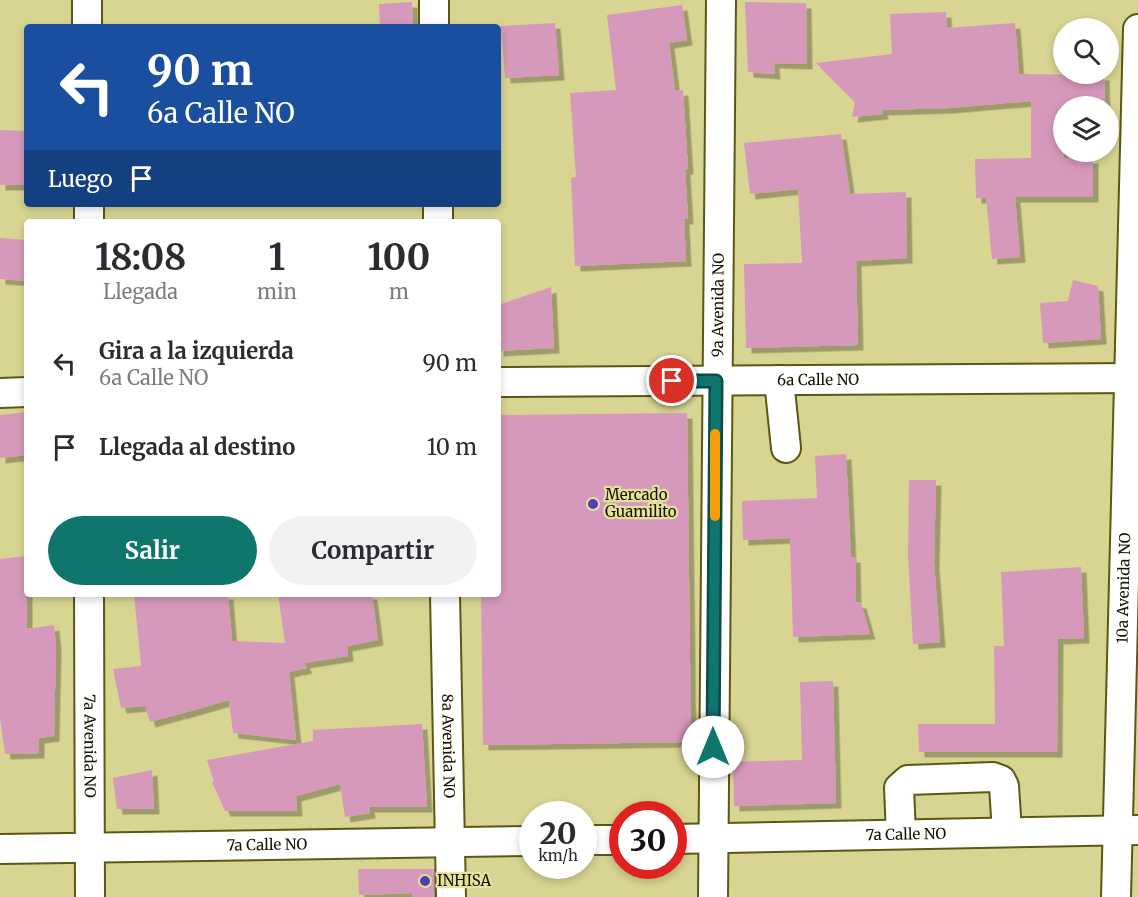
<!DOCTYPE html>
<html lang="es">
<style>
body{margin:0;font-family:Merriweather,serif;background:#f2f2f3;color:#2b2b33;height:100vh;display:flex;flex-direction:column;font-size:22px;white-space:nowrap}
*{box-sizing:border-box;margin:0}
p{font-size:20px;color:#7c7c81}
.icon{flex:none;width:33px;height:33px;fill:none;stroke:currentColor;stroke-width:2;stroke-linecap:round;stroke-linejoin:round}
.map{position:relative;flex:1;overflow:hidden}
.details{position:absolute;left:24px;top:219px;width:477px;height:378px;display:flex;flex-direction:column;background:#fff;border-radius:6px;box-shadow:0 3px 9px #0003}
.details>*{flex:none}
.top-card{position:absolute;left:24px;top:24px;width:477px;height:183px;border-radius:6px;box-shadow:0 3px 9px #0003;background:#1a4fa0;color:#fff;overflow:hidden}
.fabs{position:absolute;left:1053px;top:18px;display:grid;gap:12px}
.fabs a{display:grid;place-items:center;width:66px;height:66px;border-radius:50%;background:#fff;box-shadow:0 3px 9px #0003;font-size:30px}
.speed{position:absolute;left:519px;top:801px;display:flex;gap:12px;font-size:30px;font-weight:700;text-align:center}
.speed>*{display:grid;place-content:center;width:78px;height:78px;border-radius:50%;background:#fff;box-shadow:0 3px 9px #0003;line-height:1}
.speed small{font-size:15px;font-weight:400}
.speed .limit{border:9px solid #d22;background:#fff;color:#111}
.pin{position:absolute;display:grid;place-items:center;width:51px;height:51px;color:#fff;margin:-26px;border:3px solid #fff;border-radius:50%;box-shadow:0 2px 6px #0007}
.me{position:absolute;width:66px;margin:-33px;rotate:0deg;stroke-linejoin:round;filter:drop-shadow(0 0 4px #0008)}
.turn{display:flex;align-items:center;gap:21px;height:126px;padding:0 24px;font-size:27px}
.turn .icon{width:78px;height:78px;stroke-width:2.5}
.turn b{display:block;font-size:42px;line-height:51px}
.then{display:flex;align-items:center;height:57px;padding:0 24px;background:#0003;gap:12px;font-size:22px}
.eta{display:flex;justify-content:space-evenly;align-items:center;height:102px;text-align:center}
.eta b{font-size:36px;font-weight:700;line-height:42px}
.primary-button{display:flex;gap:12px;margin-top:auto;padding:12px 24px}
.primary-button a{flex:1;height:69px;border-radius:36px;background:#0f766e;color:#fff;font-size:24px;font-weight:700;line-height:69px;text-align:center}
.primary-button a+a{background:#f2f2f3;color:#2b2b33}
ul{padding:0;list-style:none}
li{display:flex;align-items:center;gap:18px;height:84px;padding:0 24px}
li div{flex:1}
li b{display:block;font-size:22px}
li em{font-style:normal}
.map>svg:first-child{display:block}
.building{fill:#d699bb;filter:url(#shadow)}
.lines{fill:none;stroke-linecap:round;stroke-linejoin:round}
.minor-casing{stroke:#5c5712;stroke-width:32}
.minor{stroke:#fff;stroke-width:28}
.route-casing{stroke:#0a4d48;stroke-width:15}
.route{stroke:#0f766e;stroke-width:10}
.slow{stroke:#f59e0b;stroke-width:10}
.poi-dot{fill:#523db4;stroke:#e5e19e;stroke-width:2}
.labels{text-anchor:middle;stroke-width:4.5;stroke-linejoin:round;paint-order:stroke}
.street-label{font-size:15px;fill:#161400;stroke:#e5e19e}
.poi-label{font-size:15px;fill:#161400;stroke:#e5e19e;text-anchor:start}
</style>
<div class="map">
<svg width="1138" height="897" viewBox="0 0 1138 897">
<defs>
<filter id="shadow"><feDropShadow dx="5.5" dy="5.5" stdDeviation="0" flood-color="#0004"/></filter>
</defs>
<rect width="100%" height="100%" fill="#d8d492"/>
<g class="building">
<polygon points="412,2 413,27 380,27 379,4"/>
<polygon points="745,2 806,3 807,64 774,63 775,74 748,72"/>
<polygon points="682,5 687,40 669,43 675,91 683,90 688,169 685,169 688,219 684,219 686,261 575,266 571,178 576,177 570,93 616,90 607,15"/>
<polygon points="946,12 947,28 1015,23 1019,74 1104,75 1105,106 1064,106 1064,158 1093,158 1093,197 1015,197 1020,257 992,259 986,198 976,198 975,159 1031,158 1031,101 949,108 882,110 883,114 852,117 855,102 816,63 892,54 890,14"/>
<polygon points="555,23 559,75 505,78 501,26"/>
<polygon points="0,130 27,131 27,185 0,185"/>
<polygon points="841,134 850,194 906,192 907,258 856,261 858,345 746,348 744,264 802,263 798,189 750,194 744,143"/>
<polygon points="0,238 27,240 27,281 0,279"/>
<polygon points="1073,280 1098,286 1101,339 1043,343 1040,303 1068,301"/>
<polygon points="551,287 554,348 498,351 498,305"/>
<polygon points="27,412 27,455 0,458 0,415"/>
<polygon points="687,413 691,742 483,745 481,594 498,594 498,415"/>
<polygon points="846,454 851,557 855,557 856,602 861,603 870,634 793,637 790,538 743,540 742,501 817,498 815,456"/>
<polygon points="909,480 936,480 934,563 940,642 913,644 908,554"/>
<polygon points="27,556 27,629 54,625 56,646 54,736 39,738 39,753 5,754 0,719 0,559"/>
<polygon points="1081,567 1084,638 1058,639 1057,752 919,752 918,724 995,724 994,646 1004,646 1001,572"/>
<polygon points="134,594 228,594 232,641 285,643 278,594 372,594 378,640 347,646 348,656 304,663 307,668 289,672 296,740 233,733 229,700 180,714 178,711 179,714 150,722 145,706 121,708 113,669 141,666"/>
<polygon points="833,681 836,803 734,806 733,762 802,760 800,682"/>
<polygon points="422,724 427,807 369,807 370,813 345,817 340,784 296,796 297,811 225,811 212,782 214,782 207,760 313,741 313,730"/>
<polygon points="152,770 154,809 117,809 113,778"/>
<polygon points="358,869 434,869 434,897 412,897 412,893 359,895"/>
</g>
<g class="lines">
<g class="minor-casing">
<g id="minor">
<polyline points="87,0 87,27"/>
<polyline points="434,0 434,27"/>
<polyline points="89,204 89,222"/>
<polyline points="438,204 438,222"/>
<polyline points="779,380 786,448"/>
<path id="s1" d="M498 382 1138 378"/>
<polyline points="0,393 27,392"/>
<path id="s2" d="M89 594 90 897"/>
<path id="s3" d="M445 594 451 897"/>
<polyline points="901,834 899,788 908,780 993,777 1001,780 1004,786 1007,832"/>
<path id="s4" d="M674 839 1138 830"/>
<polyline points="584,840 622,840"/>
<path id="s5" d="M0 849 532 841"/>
<path id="s6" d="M713 897 721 0"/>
<path id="s7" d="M1116 897 1138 29"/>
</g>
</g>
<use href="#minor" class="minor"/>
</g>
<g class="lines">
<g class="route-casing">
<polyline id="route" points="672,381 716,381 713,747"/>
</g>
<use href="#route" class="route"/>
<polyline class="slow" points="715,516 715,434"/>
</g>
<g class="poi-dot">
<circle cx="593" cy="504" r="6"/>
<circle cx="425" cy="881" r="6"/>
</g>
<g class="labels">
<g class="street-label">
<text dy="5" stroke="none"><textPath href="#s6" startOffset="592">9a Avenida NO</textPath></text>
<text dy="5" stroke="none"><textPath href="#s1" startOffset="320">6a Calle NO</textPath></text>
<text dy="5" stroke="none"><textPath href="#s7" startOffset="309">10a Avenida NO</textPath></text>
<text dy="5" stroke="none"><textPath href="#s3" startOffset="152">8a Avenida NO</textPath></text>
<text dy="5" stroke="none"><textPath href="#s2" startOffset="152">7a Avenida NO</textPath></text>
<text dy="5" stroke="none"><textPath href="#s4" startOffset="232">7a Calle NO</textPath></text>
<text dy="5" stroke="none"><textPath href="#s5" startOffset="267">7a Calle NO</textPath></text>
</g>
<g class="poi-label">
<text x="605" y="500">Mercado<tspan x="605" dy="17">Guamilito</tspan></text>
<text x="437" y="886">INHISA</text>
</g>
</g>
</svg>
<div class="fabs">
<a><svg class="icon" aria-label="search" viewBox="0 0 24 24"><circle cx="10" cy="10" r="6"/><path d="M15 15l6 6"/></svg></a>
<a><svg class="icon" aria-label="layers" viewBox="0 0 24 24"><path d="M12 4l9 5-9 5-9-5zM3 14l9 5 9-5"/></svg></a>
</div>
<div class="speed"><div>20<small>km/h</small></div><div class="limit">30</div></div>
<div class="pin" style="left:672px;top:381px;background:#d93025"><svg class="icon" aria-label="arrive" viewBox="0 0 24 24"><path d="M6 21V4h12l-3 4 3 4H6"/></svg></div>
<svg class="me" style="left:713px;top:747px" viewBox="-20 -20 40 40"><circle r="19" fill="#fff"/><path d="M0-13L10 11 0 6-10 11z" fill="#0f766e"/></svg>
<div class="top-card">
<div class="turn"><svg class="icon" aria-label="left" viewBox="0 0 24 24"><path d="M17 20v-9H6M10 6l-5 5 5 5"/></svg><div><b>90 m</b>6a Calle NO</div></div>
<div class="then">Luego<svg class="icon" aria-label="arrive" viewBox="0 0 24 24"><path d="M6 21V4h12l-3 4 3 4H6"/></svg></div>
</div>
<section class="details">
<div class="eta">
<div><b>18:08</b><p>Llegada</p></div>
<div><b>1</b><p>min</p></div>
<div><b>100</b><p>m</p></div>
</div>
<ul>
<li><svg class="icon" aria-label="left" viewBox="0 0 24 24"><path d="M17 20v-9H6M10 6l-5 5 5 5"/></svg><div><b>Gira a la izquierda</b><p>6a Calle NO</p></div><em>90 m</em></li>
<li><svg class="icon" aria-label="arrive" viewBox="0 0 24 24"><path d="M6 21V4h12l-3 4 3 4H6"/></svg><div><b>Llegada al destino</b></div><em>10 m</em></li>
</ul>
<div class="primary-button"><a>Salir</a><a>Compartir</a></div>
</section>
</div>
